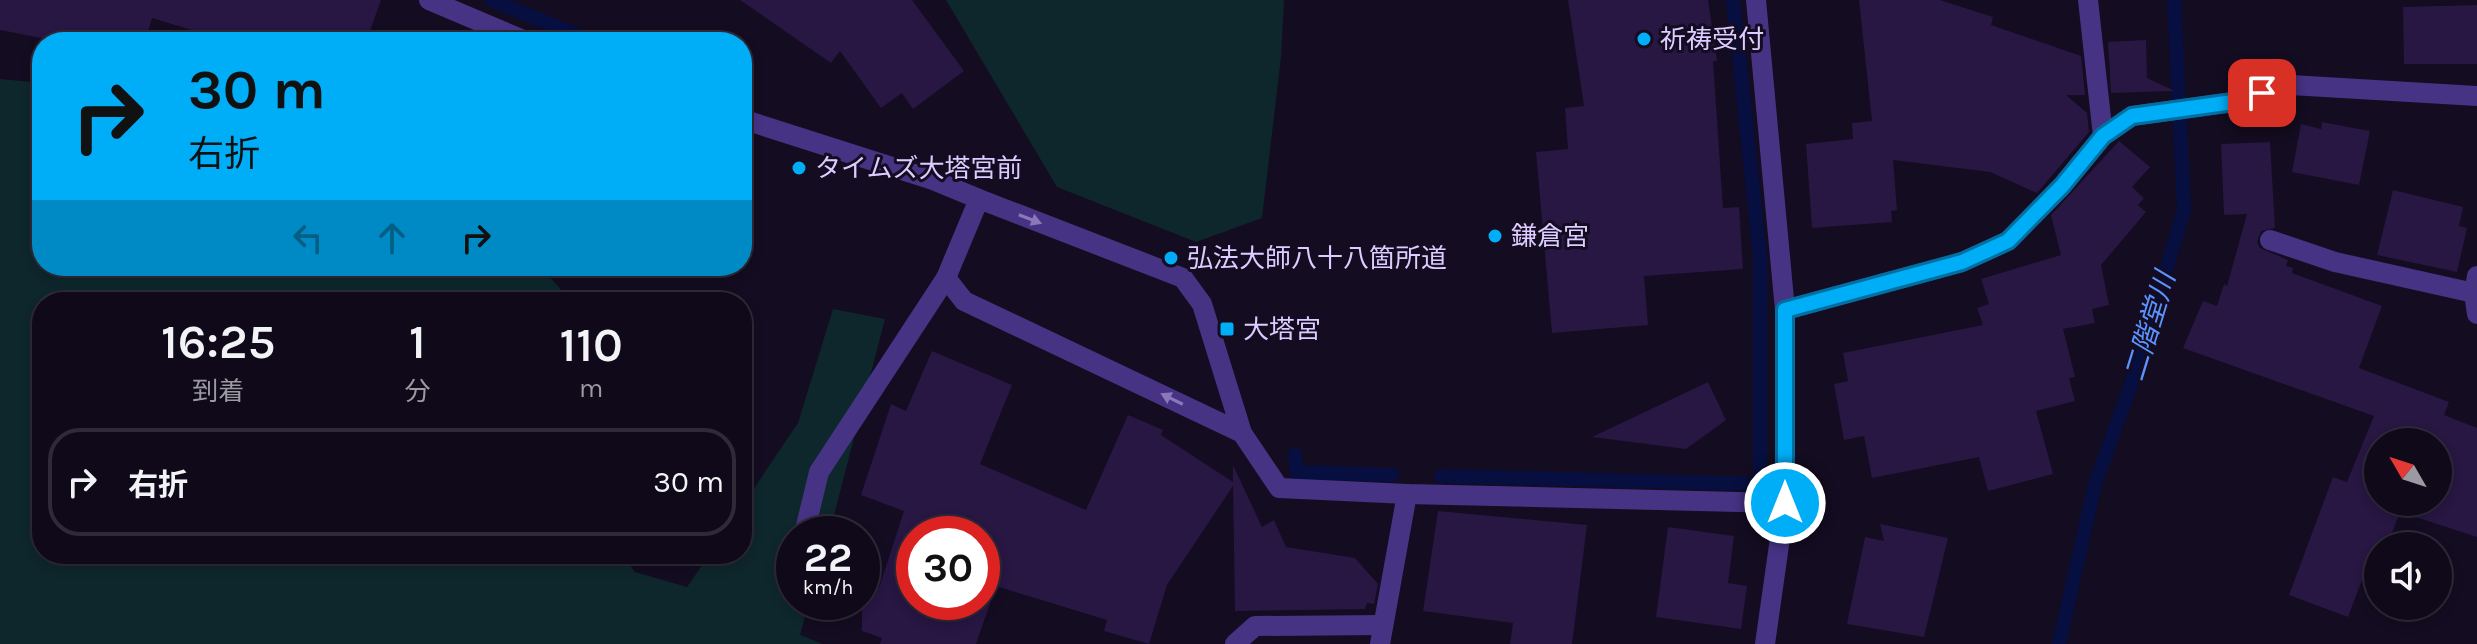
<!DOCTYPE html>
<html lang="ja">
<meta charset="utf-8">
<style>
body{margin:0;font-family:Karla,"Noto Sans JP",sans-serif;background:#181222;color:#f1f3f6;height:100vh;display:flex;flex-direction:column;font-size:30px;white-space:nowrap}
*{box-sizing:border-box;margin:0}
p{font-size:26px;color:#9b9aa2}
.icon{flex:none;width:44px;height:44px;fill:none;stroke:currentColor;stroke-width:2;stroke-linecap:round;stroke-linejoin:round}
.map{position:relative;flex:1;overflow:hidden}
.panel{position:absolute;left:32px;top:292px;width:720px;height:272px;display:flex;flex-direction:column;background:#0f0919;border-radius:32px;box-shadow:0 4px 12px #0003,0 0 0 2px #2f2a38}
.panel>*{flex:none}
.top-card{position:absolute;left:32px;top:32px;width:720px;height:244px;border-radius:32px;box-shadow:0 4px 12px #0003,0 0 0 2px #2f2a38;background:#00adf7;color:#111;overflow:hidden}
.needle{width:52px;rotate:309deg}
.fabs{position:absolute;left:2364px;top:428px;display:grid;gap:16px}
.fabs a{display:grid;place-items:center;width:88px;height:88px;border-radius:50%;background:#0f0919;box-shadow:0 4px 12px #0003,0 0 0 2px #2f2a38;font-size:40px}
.speed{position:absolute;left:776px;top:516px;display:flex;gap:16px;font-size:40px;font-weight:700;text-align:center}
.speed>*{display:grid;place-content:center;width:104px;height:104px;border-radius:50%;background:#0f0919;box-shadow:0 4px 12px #0003,0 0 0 2px #2f2a38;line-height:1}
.speed small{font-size:20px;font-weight:400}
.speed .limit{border:12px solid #d22;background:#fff;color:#111}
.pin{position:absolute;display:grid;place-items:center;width:68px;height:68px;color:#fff;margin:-34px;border-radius:16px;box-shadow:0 4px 12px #0006}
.me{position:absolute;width:88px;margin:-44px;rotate:0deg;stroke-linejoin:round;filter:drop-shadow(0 0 6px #0008)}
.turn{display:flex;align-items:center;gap:28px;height:168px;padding:0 24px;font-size:36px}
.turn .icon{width:104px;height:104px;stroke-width:2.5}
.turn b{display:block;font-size:56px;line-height:68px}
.lanes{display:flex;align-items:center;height:76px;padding:0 24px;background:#0003;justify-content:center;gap:40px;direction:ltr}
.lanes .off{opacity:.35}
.eta{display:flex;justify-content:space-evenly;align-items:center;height:136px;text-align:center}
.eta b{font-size:48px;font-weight:600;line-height:56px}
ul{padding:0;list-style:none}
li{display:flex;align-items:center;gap:24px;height:108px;margin:0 16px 12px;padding:0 8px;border:4px solid #2f2a38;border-radius:32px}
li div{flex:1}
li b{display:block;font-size:30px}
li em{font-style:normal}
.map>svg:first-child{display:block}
.green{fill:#0e272c}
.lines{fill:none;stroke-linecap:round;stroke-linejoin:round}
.stream{stroke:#060f40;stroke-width:14}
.building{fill:#281643;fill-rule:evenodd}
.minor{stroke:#463384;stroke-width:20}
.oneway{fill:#8a78bb}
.route-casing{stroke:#0070a1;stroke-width:20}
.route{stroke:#00adf7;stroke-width:14}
.poi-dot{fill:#00adf7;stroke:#140c21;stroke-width:3}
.labels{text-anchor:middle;stroke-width:6;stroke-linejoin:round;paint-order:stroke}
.poi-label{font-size:26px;fill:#dcccff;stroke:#140c21;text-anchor:start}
.water-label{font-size:28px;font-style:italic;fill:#5a92ff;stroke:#140c21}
</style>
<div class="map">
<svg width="2477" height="644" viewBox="0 0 2477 644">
<rect width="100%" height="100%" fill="#140c21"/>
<g class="green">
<polygon points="946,0 1284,0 1281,57 1262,218 1196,242 1057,187"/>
<polygon points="0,79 42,83 42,266 540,266 572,302 42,302 42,554 622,554 635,572 687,587 710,554 742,554 742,506 798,423 833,309 885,319 829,534 794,534 794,602 809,602 800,635 823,644 0,644"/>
</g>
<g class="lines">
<g class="stream">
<polyline points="491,0 595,42"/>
<polyline points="1295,455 1297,472 1392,475"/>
<polyline points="1441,476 1760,484 1760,256 1733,0"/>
<polyline points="2059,644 2095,484 2136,371 2184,210 2174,0"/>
</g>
</g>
<g class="building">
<polygon points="0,0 381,0 366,42 231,42 152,18 145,42 62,42 0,30"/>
<polygon points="740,0 912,0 964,71 913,109 902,93 881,108 840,51 831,63"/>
<polygon points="1568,0 1708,0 1717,61 1713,61 1723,208 1739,207 1743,269 1644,276 1648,325 1552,333 1536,152 1568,149 1565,108 1584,106"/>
<polygon points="1859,0 1940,0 1993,17 1991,25 2081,56 2085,95 2066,95 2087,113 2089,132 2037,193 1990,172 1893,160 1897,210 1891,211 1892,222 1812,228 1806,144 1853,139 1852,123 1872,121"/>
<polygon points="2477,5 2477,64 2404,64 2403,7"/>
<polygon points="2146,40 2147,78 2175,91 2111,93 2108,42"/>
<polygon points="2322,122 2370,131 2359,185 2292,172 2301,124 2321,129"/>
<polygon points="2119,141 2150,167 2132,187 2144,198 2138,205 2146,212 2101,265 2109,305 2092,309 2095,323 2063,329 2075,377 2069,378 2075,401 2036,411 2053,474 1988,491 1979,457 1872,478 1864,436 1844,440 1834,384 1848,381 1843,353 1983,325 1977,308 1989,304 1981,279 2061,255 2051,215"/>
<path d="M2270 142 2275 228 2261 231 2257 242 2260 248 2288 260 2286 266 2293 268 2292 273 2382 306 2359 368 2449 402 2444 415 2477 428V537L2400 512 2387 546H2378L2375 576 2365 572 2348 617 2289 595 2333 477 2347 482 2374 416 2183 348 2203 301 2217 306 2224 284 2227 286 2247 214 2224 215 2221 144ZM2378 442H2438V502H2378Z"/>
<polygon points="2393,190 2463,207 2459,226 2467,228 2457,272 2377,255"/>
<path d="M932 351 1012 385 980 464 1086 510 1128 415 1163 430 1161 435 1233 482V465L1262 527 1274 520 1286 547 1355 558 1378 584 1374 604 1367 603 1365 609 1235 611 1233 486 1167 585 1149 644 1104 631 1107 620 996 586 976 644H880L882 638 862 631V583L879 588 904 511 861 495 891 404 906 411ZM914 534H982V602H914Z"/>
<polygon points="1708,382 1726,420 1686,449 1592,437"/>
<polygon points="1438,511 1587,525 1572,644 1510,644 1513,623 1423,611"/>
<polygon points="1880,524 1948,538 1924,637 1847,624 1865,537 1884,541"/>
<polygon points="1668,527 1734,536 1728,583 1747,586 1741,629 1656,617"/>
</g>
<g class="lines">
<g class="minor">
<polyline points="429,0 528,42"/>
<polyline points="2088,0 2103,136"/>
<polyline points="742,119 933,180 979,199"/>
<polyline points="2270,240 2335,262 2474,293"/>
<polyline points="2477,276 2474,293 2477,314"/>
<polyline points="1785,310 1962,262 2008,241 2062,186 2103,136 2132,116 2233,102 2291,85 2477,96"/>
<polyline points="1242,433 964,301 946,278 979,199 1183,278 1202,304 1242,433 1279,488 1407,494 1785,503 1785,310 1756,0"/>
<polyline points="804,534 819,472 946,278"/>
<polyline points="794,575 794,574"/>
<polyline points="1235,644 1255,626 1383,625"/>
<polyline points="1380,644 1407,494"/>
<polyline points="1765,644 1785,503"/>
</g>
</g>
<defs><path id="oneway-solid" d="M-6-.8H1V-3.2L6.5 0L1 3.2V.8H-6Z" transform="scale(2)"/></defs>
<g class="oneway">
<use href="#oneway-solid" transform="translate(1030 219) rotate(21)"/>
<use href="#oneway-solid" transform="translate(1172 399) rotate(-154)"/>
</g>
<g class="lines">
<g class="route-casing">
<polyline id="route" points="1785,503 1785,310 1962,262 2008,241 2062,186 2103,136 2132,116 2233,102 2262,93"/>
</g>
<use href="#route" class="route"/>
</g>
<g class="poi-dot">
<circle cx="1644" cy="39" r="8"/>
<circle cx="799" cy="168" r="8"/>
<circle cx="1495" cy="236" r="8"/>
<circle cx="1171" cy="258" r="8"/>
<rect x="1219" y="321" width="16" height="16" rx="4"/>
</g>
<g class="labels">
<g class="poi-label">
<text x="1660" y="48">祈祷受付</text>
<text x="815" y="177">タイムズ大塔宮前</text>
<text x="1511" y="245">鎌倉宮</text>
<text x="1187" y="267">弘法大師八十八箇所道</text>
<text x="1243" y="338">大塔宮</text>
</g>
<g class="water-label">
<text transform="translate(2149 326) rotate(-73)" y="10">二階堂川</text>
</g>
</g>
</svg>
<div class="fabs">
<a><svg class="needle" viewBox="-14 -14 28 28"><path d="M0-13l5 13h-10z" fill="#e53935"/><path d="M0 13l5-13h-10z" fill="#9b9aa2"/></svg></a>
<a><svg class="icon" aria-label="sound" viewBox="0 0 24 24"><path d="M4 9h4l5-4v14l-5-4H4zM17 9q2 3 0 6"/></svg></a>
</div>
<div class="speed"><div>22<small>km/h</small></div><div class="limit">30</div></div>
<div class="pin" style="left:2262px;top:93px;background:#d93025"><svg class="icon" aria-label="arrive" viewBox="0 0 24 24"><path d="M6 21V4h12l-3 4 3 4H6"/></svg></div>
<svg class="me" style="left:1785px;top:503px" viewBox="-20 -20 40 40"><circle r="17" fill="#00adf7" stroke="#fff" stroke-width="3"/><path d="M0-11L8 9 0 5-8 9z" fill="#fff"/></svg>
<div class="top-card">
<div class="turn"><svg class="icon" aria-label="right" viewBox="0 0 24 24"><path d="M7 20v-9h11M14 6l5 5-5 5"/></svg><div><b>30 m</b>右折</div></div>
<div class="lanes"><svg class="icon off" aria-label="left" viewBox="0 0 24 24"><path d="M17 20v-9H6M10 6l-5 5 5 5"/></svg><svg class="icon off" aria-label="ahead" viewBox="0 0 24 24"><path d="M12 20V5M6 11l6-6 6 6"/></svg><svg class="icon" aria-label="right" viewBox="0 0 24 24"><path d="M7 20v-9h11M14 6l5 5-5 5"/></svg></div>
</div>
<section class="panel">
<div class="eta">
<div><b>16:25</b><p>到着</p></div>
<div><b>1</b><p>分</p></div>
<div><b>110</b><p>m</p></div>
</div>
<ul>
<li><svg class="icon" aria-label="right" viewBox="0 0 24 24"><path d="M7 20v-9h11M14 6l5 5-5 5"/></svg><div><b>右折</b></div><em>30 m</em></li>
</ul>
</section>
</div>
